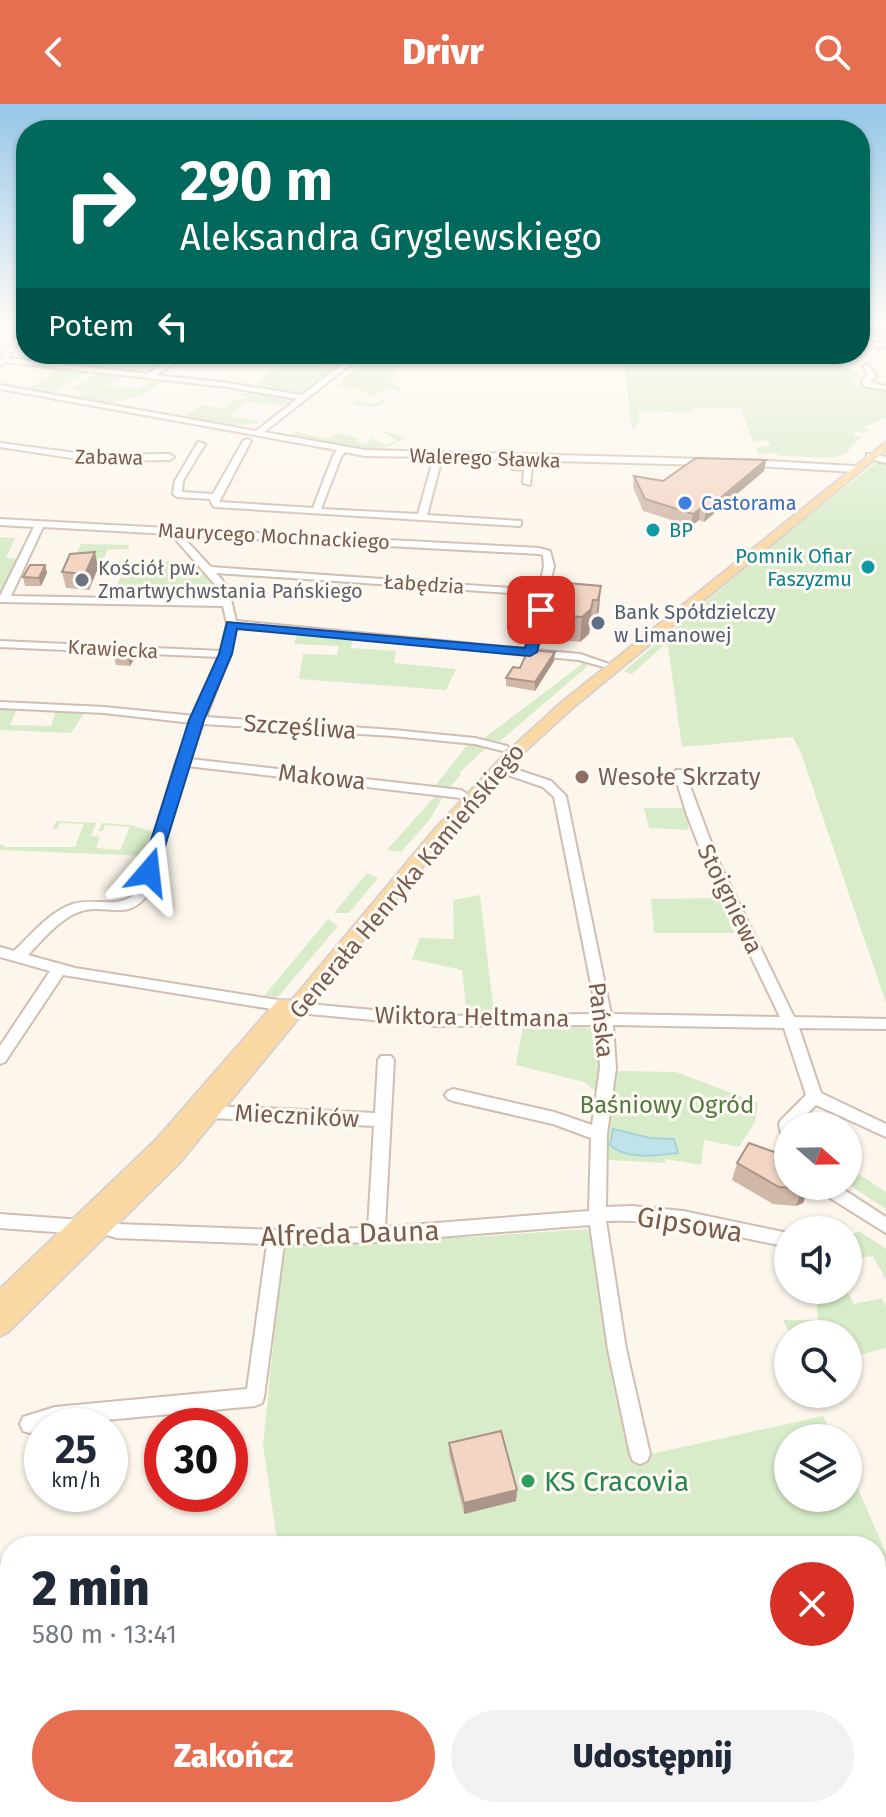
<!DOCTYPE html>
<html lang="pl">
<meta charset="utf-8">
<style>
body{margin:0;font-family:"Fira Sans",sans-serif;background:#f2f2f3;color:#1f2937;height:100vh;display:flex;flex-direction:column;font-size:30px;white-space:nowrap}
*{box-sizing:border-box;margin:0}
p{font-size:26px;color:#747a83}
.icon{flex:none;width:44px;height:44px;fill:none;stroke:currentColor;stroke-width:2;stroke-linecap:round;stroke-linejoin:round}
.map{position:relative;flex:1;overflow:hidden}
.details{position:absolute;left:0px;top:1432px;width:886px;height:282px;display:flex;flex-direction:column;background:#fff;border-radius:32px 32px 0 0;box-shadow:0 2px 6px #0004}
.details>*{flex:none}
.banner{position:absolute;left:16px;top:16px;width:854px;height:244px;border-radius:32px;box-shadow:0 2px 6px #0004;background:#00695c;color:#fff;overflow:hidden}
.needle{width:52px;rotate:110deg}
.tools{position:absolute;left:774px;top:1008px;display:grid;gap:16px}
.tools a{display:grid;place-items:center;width:88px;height:88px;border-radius:50%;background:#fff;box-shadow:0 2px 6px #0004;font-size:40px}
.speed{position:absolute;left:24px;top:1304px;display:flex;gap:16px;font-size:40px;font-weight:700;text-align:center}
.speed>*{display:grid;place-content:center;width:104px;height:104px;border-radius:50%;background:#fff;box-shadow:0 2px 6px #0004;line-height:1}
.speed small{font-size:20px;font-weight:400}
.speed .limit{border:12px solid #d22;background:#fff;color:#111}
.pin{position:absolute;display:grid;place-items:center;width:68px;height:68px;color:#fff;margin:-34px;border-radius:16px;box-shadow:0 4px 12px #0006}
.me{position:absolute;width:88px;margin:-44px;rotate:17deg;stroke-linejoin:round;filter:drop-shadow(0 0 6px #0008)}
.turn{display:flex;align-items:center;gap:28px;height:168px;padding:0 32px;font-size:36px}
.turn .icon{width:104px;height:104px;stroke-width:2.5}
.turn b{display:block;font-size:56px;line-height:68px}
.then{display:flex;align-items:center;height:76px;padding:0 32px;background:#0003;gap:16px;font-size:30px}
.round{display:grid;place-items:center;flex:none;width:84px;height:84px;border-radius:42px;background:#f2f2f3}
.headline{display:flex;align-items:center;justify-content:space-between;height:136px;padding:0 32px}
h1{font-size:48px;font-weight:800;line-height:60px}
.button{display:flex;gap:16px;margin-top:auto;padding:16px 32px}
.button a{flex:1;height:92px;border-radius:48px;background:#e76f51;color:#fff;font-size:32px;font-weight:800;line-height:92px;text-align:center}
.button a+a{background:#f2f2f3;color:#1f2937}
header{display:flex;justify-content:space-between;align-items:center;height:104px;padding:0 32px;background:#e76f51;color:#fff;font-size:36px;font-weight:800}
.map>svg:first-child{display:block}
.green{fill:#d8ecc9}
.water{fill:#bfe3e8;stroke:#a5d3da;stroke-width:2}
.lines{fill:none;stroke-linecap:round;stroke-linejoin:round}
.minor-casing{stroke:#d1beb0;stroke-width:4}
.major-casing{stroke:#dad1cd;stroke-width:4}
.minor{fill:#fff;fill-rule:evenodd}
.major{fill:#fbd9a5;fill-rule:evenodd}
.wall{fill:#d1b7a8}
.shaded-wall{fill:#aa9588}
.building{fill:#f3d5c3;stroke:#aa9588;stroke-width:2}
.route{fill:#1a73e8;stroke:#114b97;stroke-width:2}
.shop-dot{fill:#3f7fe0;stroke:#fffaf3;stroke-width:3}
.culture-dot{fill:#0f9aa8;stroke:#fffaf3;stroke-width:3}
.worship-dot{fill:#6b7280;stroke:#fffaf3;stroke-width:3}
.service-dot{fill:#5c6f8a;stroke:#fffaf3;stroke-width:3}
.education-dot{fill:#8d6e63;stroke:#fffaf3;stroke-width:3}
.leisure-dot{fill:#2e9e5b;stroke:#fffaf3;stroke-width:3}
.labels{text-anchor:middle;stroke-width:6;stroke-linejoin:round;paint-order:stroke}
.far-street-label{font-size:20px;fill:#7a5c4d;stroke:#fffaf3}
.far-shop-label{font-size:20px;fill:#366cbe;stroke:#fffaf3;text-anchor:start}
.far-culture-label{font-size:20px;fill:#0d838f;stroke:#fffaf3;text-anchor:start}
.far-worship-label{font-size:20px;fill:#5b616d;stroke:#fffaf3;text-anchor:start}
.far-service-label{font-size:20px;fill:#4e5e75;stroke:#fffaf3;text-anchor:start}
.street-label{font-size:24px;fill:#7a5c4d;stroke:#fffaf3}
.education-label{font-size:24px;fill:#785e54;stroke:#fffaf3;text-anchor:start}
.park-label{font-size:24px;fill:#537a41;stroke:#fffaf3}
.near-street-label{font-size:28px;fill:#7a5c4d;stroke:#fffaf3}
.near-leisure-label{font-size:28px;fill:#27864d;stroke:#fffaf3;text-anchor:start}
</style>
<header><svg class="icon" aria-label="back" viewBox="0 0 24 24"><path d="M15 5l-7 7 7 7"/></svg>Drivr<svg class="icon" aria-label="search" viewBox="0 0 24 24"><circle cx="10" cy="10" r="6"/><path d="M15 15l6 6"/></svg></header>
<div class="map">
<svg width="886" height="1713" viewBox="0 0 886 1713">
<rect width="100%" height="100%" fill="#fdf6ec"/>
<g class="green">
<polygon points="103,250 178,250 145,269 78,262"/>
<polygon points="379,250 411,250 390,274 402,288 390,284 359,296 372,300 392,293 377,303 351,300 369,290 357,284 338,282 348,270"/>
<polygon points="623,250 826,250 862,273 850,275 852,280 886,289 886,314 861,324 870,325 865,329 856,328 853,332 862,332 846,349 833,354 781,352 771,348 759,351 756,344 771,341 766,336 753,338 741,304 692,304 690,309 638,307 640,317 632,327"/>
<polygon points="286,257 337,265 298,290 253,283 271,267 278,266 276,265"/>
<polygon points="57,265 85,269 52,288 28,285"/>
<path d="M95 270 119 273 107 281 139 286 149 276 161 278C130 303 99 301 62 292V289L78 292 86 287 70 285Z"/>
<path d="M245 288 292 297 283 302 247 297 230 312 262 318 280 305C256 331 214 319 183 313L203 301 224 305 238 294 245 296 247 293 240 292Z"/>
<polygon points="378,324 405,335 376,347 292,331 296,328 330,335 337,329 360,334 356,338 366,340 371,336 369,333 385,341 397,337"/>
<polygon points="880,356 886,358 886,899 801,649 793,633 682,643 668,542 664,541 632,570 624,567 794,423"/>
<polygon points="0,433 15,434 6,454 19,455 0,492"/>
<polygon points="81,440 129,441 129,445 107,446 103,458 194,457 220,489 216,496 107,493 114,490 125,461 71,461"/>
<polygon points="298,529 353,533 351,544 396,547 394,559 456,565 446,586 299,575 303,550 337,551 339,542 294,540"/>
<polygon points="576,557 583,557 588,562 500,637 483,635 582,560"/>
<polygon points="0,604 17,605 10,621 51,622 56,607 85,608 71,629 0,626"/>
<polygon points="468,640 487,643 460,668 461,671 448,685 426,682 435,682"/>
<polygon points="437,690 444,691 430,715 401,748 387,746"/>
<polygon points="644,704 685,704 689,726 649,724"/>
<polygon points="56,717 96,719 91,732 100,733 96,744 120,746 130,723 105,721 103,727 98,727 102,719 131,721 153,728 147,752 0,746 0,740 6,743 75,743 84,720 60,719 57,725 53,725"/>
<polygon points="367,769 378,774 349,809 334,809"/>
<polygon points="480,791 494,910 467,911 462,866 412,855 420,834 454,835 453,796"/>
<polygon points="720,794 734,829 654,829 651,795"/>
<polygon points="328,815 338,822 278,893 264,892"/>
<polygon points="523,921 597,925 601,968 597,988 584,978 516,961"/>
<polygon points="614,967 676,968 758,999 755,1018 739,1043 704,1036 701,1061 666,1055 665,1059 609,1056 607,1039"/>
<polygon points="848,1063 886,1088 886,1105 848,1080"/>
<polygon points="588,1125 633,1354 823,1312 834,1334 788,1334 788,1394 848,1394 848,1362 886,1449 886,1647 876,1650 876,1442 278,1442 263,1341 283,1145 290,1138 471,1133"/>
<polygon points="859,1127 886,1145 886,1176 873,1152 848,1155 848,1133"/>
<polygon points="816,1186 847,1187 854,1200 882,1194 886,1202 886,1244 850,1253 856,1266 848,1268 848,1230 790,1230 783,1216 818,1216"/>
<polygon points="315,1704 693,1704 663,1713 316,1713"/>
</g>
<path class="water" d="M613 1025 650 1034 674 1035 678 1049C658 1051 627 1057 610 1041Z"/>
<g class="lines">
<g class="minor-casing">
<g id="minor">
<path d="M26 221V228L8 254 147 270 179 250H188L156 271 227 279 302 291 355 250H364L264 328 365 346 706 355 710 358 706 361 442 354 427 411 521 417V421L518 422 216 403 213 402 210 395 177 393 173 390 175 377 198 338 205 340 183 377 182 388 213 390 243 337 247 335 251 337 219 398 313 404 333 352 337 346 0 285V281L256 327 297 295 227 283 5 258 0 262V255ZM345 348 365 352 434 353 418 410 321 405 341 353Z"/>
<polygon points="860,236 886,240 886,244 860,240"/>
<polygon points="867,260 876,272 870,278 886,282 886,286 863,282 862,276 868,271 863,262"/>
<polygon points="0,339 91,351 170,350 174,353 170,356 91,357 0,343"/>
<polygon points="867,350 886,353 886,359 867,354"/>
<polygon points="747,356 855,362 859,365 855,368 744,361 743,359"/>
<polygon points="512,361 532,362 530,381 523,379 524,366 512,365"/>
<path d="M0 415 539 444 550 447 554 462 548 487 550 489 547 491 536 546 580 550 609 560 604 563 579 556 236 523 230 550 206 613 393 626 475 634 507 642 509 644 503 647 475 640 393 632 203 620 190 655 461 686 467 690 461 694 187 662 151 786C128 822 105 796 76 809 57 818 42 836 28 851L75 864 284 897 289 898 291 902 289 906 284 907 63 871 5 958 0 960V942L50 867 0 853V843L14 847C32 830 49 808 73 800 95 793 123 807 138 786L176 658 192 619 104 609 0 604V598L104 603 195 612 219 553 0 543V537L221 547 227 520 223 502 0 498V492L34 423 0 421ZM43 423 171 430 218 484 221 496 11 492ZM181 431 539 450 543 451 544 462 539 486 211 463ZM216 469 538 491 525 545 236 517 228 483Z"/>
<path d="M500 660 551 677 566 692 611 910 780 913 703 752 687 711 674 669 676 666H684L716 752 794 913 886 915V925L799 924 821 989 886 1020V1033L816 1001 795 1022H788V1035L782 1034 779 1020 781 1016 806 991 784 924 613 921 616 964 607 1030 606 1103 632 1102 683 1107 788 1129V1141L783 1142C724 1130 667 1114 606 1117L626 1245 650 1350 647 1357 640 1360 633 1357 630 1350 608 1245 590 1121 376 1138 284 1140 264 1293 262 1299 255 1302 42 1322V1325L30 1329 23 1327 20 1320 23 1313 55 1303 247 1285 267 1140 117 1134 96 1128 94 1123 96 1118 102 1116 117 1120 276 1126 368 1124 374 1022 212 1014 206 1012 204 1008 206 1004 212 1002 375 1009 378 956 381 952H391L394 956 385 1123 589 1107 591 1034 553 1020 453 997 448 995 445 991 448 987 453 985 554 1008 592 1021 600 964 598 921 437 922 298 909 293 908 291 904 293 900 298 899 437 912 597 910 554 693 543 683 496 667 494 664Z"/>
<polygon points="817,1082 838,1082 886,1113 886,1129 819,1087"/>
<polygon points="0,1110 82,1116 88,1118 90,1123 88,1128 82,1130 0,1124"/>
<polygon points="10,1458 10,1478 0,1479 0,1459"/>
</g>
</g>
<g class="major-casing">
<g id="major">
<polygon points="886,338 886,346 571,605 513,658 448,732 180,1058 8,1228 0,1232 0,1185 156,1036 278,896 292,896 436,724 503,652 561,599"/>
<polygon points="886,1666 886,1713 858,1713 862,1704 876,1704 876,1669"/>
<polygon points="768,1704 824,1704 820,1713 764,1713"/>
</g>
</g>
<use href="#minor" class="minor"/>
<use href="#major" class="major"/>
</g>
<g class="wall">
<polygon points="860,218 886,218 886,236 860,230"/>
<polygon points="766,356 764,367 704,418 699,416 691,422 643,407 633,383 634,372 663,377"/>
<polygon points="45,461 47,469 41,482 25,482 23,473"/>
<polygon points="98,464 89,486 66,484 62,468"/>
<polygon points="601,482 596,520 591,520 589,530 580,538 558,536 559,511"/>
<polygon points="134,545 135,553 130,562 116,561 114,553"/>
<polygon points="554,557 535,587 506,582 506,574"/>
<polygon points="737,1059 809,1082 803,1099 796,1102 773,1100 732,1076"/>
<polygon points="449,1339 517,1386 516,1397 464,1410 449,1350"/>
</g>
<g class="shaded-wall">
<polygon points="766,356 764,367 704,418 706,406"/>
<polygon points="700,405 699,416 691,422 693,410"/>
<polygon points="95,448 98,464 89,486 85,470"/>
<polygon points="45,461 47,469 41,482 39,474"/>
<polygon points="601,482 599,506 596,520 598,496"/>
<polygon points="593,496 589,530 580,538 582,513"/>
<polygon points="134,545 135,553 130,562 128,554"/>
<polygon points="555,548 554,557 535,587 535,578"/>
<polygon points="809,1082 803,1099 796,1102 802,1085"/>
<polygon points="517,1386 516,1397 464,1410 464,1399"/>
</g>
<g class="building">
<polygon points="860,218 886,218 886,229 860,223"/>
<polygon points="696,354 766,356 706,406 700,405 693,410 645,395 634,372 663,377"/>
<polygon points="95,448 85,470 62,468 70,450"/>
<polygon points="30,461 45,461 39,474 23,473"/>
<polygon points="567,479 601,482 598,496 593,496 591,505 582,513 559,511"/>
<polygon points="120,544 134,545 128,554 114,553"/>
<polygon points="528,546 555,548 535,578 506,574 513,563 520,564"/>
<polygon points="749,1039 788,1053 788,1082 808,1082 802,1085 779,1083 737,1059"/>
<polygon points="501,1327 517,1386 464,1399 449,1339"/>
</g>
<linearGradient id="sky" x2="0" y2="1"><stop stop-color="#97c7e8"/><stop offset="0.48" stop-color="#fefbf6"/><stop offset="1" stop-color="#fefbf6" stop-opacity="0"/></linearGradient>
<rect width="886" height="457" fill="url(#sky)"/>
<polygon class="route" points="541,502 548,506 537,548 530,552 237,525 232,550 204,616 157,768 149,773 143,772 141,768 189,616 219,550 227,518 525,544 535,506"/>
<circle class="shop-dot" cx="685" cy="399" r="8"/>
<g class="culture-dot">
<circle cx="653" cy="426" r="8"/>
<circle cx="868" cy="463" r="8"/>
</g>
<circle class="worship-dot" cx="82" cy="476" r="8"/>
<circle class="service-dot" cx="598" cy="519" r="8"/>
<circle class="education-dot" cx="582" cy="673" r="8"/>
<circle class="leisure-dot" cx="528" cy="1377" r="8"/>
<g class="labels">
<g class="far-street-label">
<text transform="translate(109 353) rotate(1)" y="7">Zabawa</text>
<text transform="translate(485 354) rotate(2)" y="7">Walerego Sławka</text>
<text transform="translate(274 432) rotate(3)" y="7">Maurycego Mochnackiego</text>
<text transform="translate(424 480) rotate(4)" y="7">Łabędzia</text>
<text transform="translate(113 545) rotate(3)" y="7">Krawiecka</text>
</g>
<g class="far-shop-label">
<text x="701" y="406">Castorama</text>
</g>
<g class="far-culture-label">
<text x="669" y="433">BP</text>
<text x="852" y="459" text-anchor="end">Pomnik Ofiar<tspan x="852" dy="23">Faszyzmu</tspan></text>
</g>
<g class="far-worship-label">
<text x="98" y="471">Kościół pw.<tspan x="98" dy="23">Zmartwychwstania Pańskiego</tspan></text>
</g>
<g class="far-service-label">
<text x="614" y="515">Bank Spółdzielczy<tspan x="614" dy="23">w Limanowej</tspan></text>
</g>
<g class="street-label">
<text transform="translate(300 623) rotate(4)" y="8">Szczęśliwa</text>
<text transform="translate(322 673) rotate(6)" y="8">Makowa</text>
<text transform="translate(407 777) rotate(-50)" y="8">Generała Henryka Kamieńskiego</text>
<text transform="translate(730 795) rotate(64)" y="8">Stoigniewa</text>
<text transform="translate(472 913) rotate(1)" y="8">Wiktora Heltmana</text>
<text transform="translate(601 916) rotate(83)" y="8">Pańska</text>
<text transform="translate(297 1012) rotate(3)" y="8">Mieczników</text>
</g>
<g class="education-label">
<text x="598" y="681">Wesołe Skrzaty</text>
</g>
<g class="park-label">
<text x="667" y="1009">Baśniowy Ogród</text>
</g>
<g class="near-street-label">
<text transform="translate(690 1120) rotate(9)" y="10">Gipsowa</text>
<text transform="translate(350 1129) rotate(-2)" y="10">Alfreda Dauna</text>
</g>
<g class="near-leisure-label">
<text x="544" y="1387">KS Cracovia</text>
</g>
</g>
</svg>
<div class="tools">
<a><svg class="needle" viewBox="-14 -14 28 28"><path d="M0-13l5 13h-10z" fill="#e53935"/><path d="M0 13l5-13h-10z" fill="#747a83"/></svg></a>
<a><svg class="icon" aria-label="sound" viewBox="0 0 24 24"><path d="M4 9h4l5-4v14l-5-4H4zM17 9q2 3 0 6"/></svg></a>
<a><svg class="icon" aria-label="search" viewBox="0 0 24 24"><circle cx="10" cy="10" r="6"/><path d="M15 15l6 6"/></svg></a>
<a><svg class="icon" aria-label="layers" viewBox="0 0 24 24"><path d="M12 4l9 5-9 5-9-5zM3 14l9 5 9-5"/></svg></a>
</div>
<div class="speed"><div>25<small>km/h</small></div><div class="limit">30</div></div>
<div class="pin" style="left:541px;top:506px;background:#d93025"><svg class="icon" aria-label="arrive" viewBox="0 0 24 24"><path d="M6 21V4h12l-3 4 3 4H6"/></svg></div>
<svg class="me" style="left:149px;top:768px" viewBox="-20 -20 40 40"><path d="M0-17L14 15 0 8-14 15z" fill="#1a73e8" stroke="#fff" stroke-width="4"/></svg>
<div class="banner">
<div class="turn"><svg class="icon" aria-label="right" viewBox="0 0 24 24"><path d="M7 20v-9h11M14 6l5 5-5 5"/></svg><div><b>290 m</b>Aleksandra Gryglewskiego</div></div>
<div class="then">Potem<svg class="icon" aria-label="left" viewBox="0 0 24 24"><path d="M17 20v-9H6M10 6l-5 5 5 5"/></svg></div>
</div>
<section class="details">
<div class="headline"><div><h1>2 min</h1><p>580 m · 13:41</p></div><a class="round" style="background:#d93025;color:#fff"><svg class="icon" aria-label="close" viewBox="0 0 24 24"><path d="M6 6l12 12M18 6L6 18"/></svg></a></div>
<div class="button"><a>Zakończ</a><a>Udostępnij</a></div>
</section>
</div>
